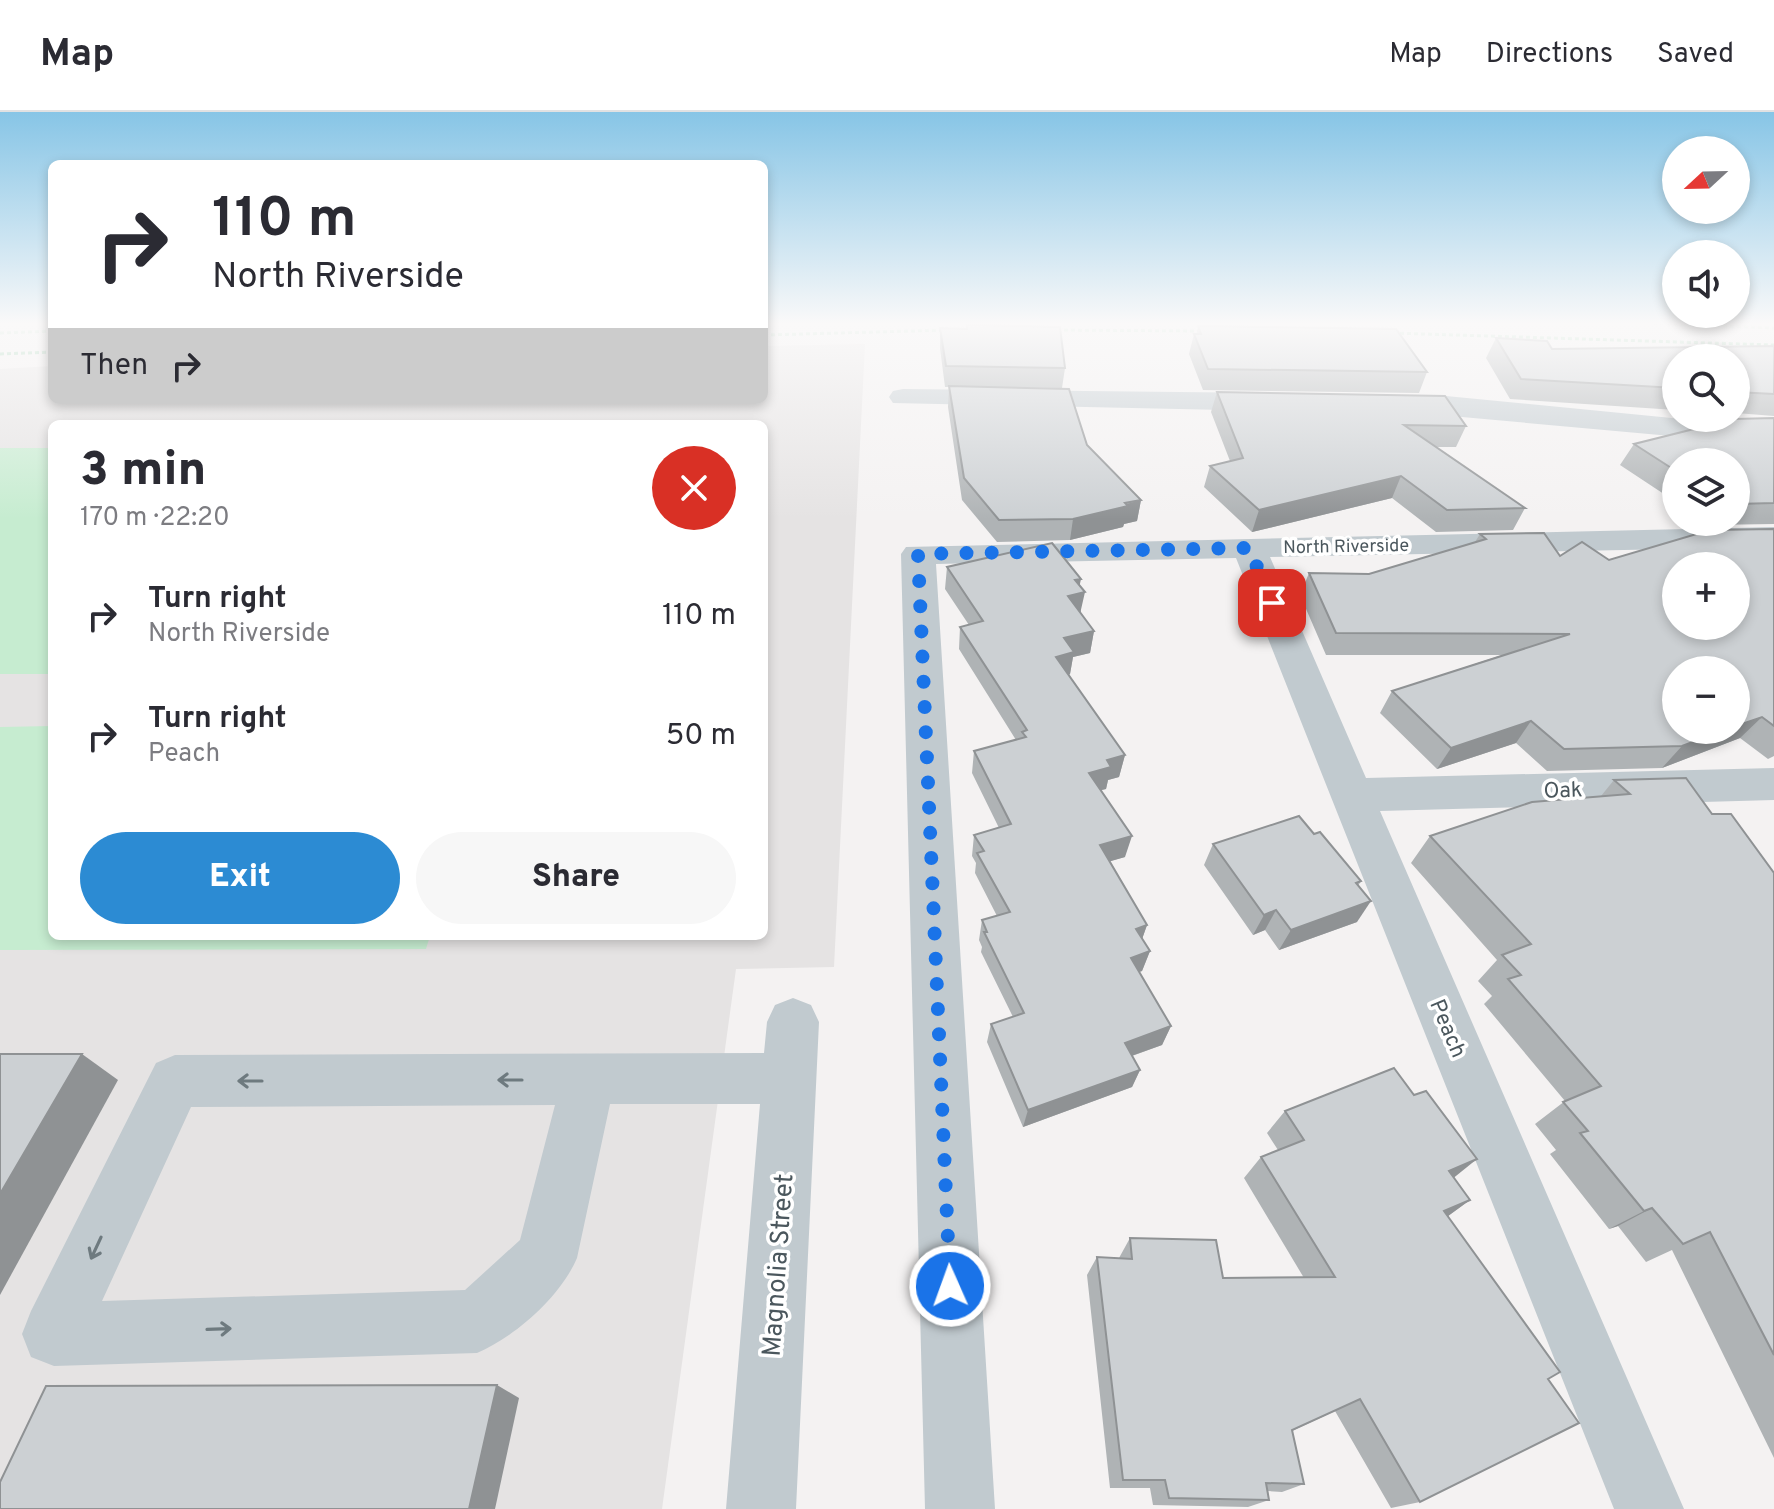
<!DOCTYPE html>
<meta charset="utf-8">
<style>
body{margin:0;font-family:Overpass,sans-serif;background:#f7f7f7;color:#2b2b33;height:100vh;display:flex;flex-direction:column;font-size:30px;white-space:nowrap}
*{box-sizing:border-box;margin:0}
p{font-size:26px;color:#7c7c81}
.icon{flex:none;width:44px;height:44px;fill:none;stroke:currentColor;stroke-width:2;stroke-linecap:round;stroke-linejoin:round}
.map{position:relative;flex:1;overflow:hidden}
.drawer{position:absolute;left:48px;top:308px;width:720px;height:520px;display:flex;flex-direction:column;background:#fff;border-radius:12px;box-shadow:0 4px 12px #0003}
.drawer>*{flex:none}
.top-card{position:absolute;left:48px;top:48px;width:720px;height:244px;border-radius:12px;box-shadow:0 4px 12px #0003;background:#fff;color:#2b2b33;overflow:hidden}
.needle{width:52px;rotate:248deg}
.fabs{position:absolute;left:1662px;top:24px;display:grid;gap:16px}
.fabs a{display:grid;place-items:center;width:88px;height:88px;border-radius:50%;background:#fff;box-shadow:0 4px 12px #0003;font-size:40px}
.pin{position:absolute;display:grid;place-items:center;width:68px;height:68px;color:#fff;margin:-34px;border-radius:16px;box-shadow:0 4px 12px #0006}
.me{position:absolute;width:88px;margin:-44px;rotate:358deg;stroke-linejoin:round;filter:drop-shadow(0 0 6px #0008)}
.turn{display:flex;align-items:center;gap:28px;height:168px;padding:0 32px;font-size:36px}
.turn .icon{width:104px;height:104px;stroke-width:2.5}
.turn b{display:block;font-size:56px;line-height:68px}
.then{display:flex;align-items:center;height:76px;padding:0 32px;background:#0003;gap:16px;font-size:30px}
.round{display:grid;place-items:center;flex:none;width:84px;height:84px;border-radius:42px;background:#f7f7f7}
.summary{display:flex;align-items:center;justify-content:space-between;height:136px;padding:0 32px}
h1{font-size:48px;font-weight:800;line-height:60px}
.cta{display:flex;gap:16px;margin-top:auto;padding:16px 32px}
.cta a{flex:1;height:92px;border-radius:48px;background:#2c8bd3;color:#fff;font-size:32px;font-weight:800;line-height:92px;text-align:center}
.cta a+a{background:#f7f7f7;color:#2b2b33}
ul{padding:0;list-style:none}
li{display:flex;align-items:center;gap:24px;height:120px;padding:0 32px}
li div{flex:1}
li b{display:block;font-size:30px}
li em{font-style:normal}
header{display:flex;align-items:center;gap:48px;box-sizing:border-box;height:112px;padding:0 40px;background:#fff;border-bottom:2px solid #e1e1e2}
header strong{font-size:38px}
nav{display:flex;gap:44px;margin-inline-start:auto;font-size:28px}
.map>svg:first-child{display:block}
.education{fill:#e5e3e3;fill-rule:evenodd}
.green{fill:#c6ecd0}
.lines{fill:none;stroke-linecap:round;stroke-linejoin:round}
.path{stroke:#81c79b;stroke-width:3;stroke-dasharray:4 3;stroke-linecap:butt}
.minor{fill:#c1cacf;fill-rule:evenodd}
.wall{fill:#afb3b5}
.shaded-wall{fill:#8f9294}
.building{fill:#ccd0d3;stroke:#8f9294;stroke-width:2;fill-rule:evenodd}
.oneway{stroke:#6e7a7f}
.route{stroke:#1a73e8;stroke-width:14;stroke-dasharray:0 25.2}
.labels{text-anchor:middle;stroke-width:7;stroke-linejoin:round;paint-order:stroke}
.far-street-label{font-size:18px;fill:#4b575d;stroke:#fff}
.street-label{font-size:22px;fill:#4b575d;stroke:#fff}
.near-street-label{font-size:26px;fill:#4b575d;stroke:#fff}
</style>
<header>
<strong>Map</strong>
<nav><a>Map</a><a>Directions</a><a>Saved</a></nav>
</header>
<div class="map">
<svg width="1774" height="1397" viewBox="0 0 1774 1397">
<rect width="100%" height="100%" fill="#f4f2f2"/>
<path class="education" d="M865 232 834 855 736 857 662 1397H0V257L52 254V288H764V234ZM52 312H764V824H52Z"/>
<g class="green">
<rect x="0" y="336" width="52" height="226"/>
<polygon points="52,614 52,824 430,824 426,837 0,838 0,615"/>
</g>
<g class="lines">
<g class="path">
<polyline points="1653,211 1774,216"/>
<polyline points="1057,218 1203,219"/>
<polyline points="0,221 52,219"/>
<polyline points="1393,221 1774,233"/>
<polyline points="764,223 947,218"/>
<polyline points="0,242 52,240"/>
</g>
<g class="minor">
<polygon points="903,277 1273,281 1283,284 1287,290 1283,296 1273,299 893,291 889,285 893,279"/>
<polygon points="1394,283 1446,284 1682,307 1774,306 1774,324 1682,325 1384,298 1380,292 1384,286"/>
<polygon points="1774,415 1774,435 1270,445 1366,666 1774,656 1774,688 1380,699 1684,1397 1614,1397 1236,446 936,452 995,1397 925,1397 901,442 906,435"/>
<path d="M793 886 811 893 819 910 796 1397H726L760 992H610L577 1146C561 1184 515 1225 477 1241L54 1254 31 1245 22 1222 31 1199 156 951 175 943 764 941 767 910 775 893ZM555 993 520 1128 465 1178 102 1189 191 995Z"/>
</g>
</g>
<g class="wall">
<polygon points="1198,214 1427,260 1419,281 1203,278 1189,242 1194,222 1197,222"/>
<polygon points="940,216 1065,256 1062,276 968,275 1087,333 1141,388 1137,409 1124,412 1123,415 1070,428 997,430 962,388 948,295 949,275 945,275 940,236"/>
<polygon points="1496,226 1552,237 1774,234 1774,304 1736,301 1736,246 1676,246 1676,298 1510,287 1486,246"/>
<polygon points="1217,280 1466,314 1456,335 1435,335 1525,396 1513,418 1436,420 1392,386 1252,420 1204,375 1210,354 1230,349 1211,300"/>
<polygon points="1774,306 1774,412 1710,413 1705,410 1736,410 1736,350 1676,350 1676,390 1620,353 1634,332"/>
<polygon points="1774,417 1774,644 1768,647 1740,626 1662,656 1547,659 1516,631 1437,657 1380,601 1392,579 1502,543 1326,543 1300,483 1309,461 1369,462 1475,430 1480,422 1560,444 1609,448"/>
<polygon points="947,455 1079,473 1081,501 1094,519 1090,541 1073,545 1070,562 1069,563 1125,643 1119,665 1108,668 1106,677 1101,678 1125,745 1110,749 1147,813 1142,827 1150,839 1142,859 1139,860 1171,914 1162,933 1132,944 1140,958 1132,975 1023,1015 987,930 991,912 1013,905 981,840 982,835 979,828 982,808 997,804 975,761 976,751 972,744 974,723 999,716 972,661 974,639 1016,628 959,537 960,515 969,513 945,477"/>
<polygon points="1614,668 1712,702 1774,761 1774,1346 1672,1138 1646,1150 1618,1114 1609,1117 1550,1042 1556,1038 1535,1012 1565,989 1484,892 1492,884 1478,869 1497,848 1411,751 1430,724 1601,684"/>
<polygon points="1314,722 1361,769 1358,774 1357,810 1279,838 1265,818 1253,823 1204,753 1213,732"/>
<polygon points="1285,999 1454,1065 1470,1088 1448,1104 1548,1267 1420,1390 1391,1396 1335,1299 1292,1319 1304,1372 1282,1380 1268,1379 1269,1388 1248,1395 1153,1393 1150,1376 1110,1376 1087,1163 1097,1145 1119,1146 1130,1126 1223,1166 1304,1166 1244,1066 1261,1045 1278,1038 1267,1021"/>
</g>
<g class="shaded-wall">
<polygon points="1401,364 1392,386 1252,420 1259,398"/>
<polygon points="1141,388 1137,409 1124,412 1123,415 1070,428 1073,407"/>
<polygon points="1081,467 1078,481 1085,480 1080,502 1068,484 1075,468"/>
<polygon points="1094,519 1090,541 1073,545 1070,562 1052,567 1056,545 1064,526"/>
<polygon points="1762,605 1740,626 1662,656 1682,634 1725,618 1736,618 1736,614"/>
<polygon points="1531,609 1516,631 1437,657 1451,636"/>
<polygon points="1125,643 1119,665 1108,668 1106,677 1084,682 1089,661 1107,648"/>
<polygon points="1132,724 1125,745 1094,754 1100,733"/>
<polygon points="1371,789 1357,810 1279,838 1291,818"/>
<polygon points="1276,798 1265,818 1253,823 1264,803"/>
<polygon points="1147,813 1140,833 1136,817"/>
<polygon points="1150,839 1142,859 1124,865 1131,846"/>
<polygon points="1171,914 1162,933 1117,949 1125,931"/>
<polygon points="82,942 118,968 0,1183 0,1082"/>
<polygon points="1140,958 1132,975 1023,1015 1028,998"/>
<polygon points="1477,1047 1451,1068 1449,1059"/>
<polygon points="1470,1088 1444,1107 1444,1099"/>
<polygon points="1652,1096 1618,1114 1609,1117 1644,1099"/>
<polygon points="497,1273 519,1286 495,1397 469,1397"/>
</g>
<g class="building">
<polygon points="967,213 1060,215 1065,256 946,254 940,216 967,217"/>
<polygon points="1198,214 1396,217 1427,260 1208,257 1194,222 1201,222"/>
<polygon points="1496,226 1547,229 1552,237 1774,234 1774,282 1736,280 1736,246 1676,246 1676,276 1521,267"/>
<polygon points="949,274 1069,277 1087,333 1141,388 1125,391 1128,394 1073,407 999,408 964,366"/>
<polygon points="1217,280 1445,284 1466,314 1404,313 1525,396 1447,398 1401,364 1259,398 1210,354 1243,346"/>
<polygon points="1774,306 1774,391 1736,392 1736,350 1676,350 1676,359 1634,332 1734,307"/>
<path d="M1774 417V614L1762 605 1736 614V558H1676V618H1725L1682 634 1564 637 1531 609 1451 636 1392 579 1570 522 1336 521 1309 461 1369 462 1486 427 1480 422 1544 421 1560 444 1582 430 1609 448 1710 418ZM1676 454H1736V514H1676Z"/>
<polygon points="1052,431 1081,467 1075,468 1085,480 1068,484 1094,519 1064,526 1074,540 1056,545 1125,643 1107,648 1111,655 1089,661 1132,724 1100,733 1147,813 1136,817 1150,839 1131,846 1171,914 1125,931 1140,958 1028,998 991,912 1024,901 984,820 987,820 982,808 1010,800 977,741 984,739 974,723 1011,712 974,639 1026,625 1022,620 1027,618 960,515 983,509 947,455"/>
<polygon points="1686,666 1712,702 1731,702 1774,761 1774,1243 1710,1120 1683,1132 1652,1096 1644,1099 1580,1021 1588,1019 1563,990 1601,974 1508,867 1521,863 1502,843 1531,832 1430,724 1532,690 1630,682 1614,668"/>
<polygon points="1299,704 1314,722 1320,720 1361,769 1356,771 1371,789 1291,818 1276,798 1264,803 1213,732"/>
<polygon points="0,942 82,942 0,1082"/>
<polygon points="1394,956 1414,983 1426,979 1477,1047 1449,1059 1470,1088 1444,1099 1560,1260 1548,1267 1579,1311 1420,1390 1360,1287 1292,1318 1304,1372 1266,1371 1269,1388 1169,1386 1165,1368 1123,1368 1097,1145 1132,1147 1130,1126 1216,1128 1223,1166 1335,1165 1261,1045 1304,1028 1285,999"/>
<polygon points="497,1273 469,1397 0,1397 0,1370 46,1274"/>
</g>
<defs><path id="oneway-shaft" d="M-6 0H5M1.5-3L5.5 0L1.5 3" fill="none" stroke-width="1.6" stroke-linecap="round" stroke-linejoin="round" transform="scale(2)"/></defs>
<g class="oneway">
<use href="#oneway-shaft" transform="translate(510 968) rotate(180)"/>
<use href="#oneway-shaft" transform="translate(250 969) rotate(180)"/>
<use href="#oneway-shaft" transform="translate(96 1136) rotate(115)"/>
<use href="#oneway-shaft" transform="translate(219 1217) rotate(-2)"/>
</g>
<linearGradient id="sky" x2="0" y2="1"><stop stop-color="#87c5e6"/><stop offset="0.52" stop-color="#faf9f9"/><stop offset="1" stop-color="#faf9f9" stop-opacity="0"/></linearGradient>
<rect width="1774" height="407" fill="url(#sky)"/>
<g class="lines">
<polyline class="route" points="950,1174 918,442 1249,436 1272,491"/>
</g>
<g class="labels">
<g class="far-street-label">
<text transform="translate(1346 434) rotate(-1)" y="6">North Riverside</text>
</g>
<g class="street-label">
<text transform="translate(1563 677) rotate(-2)" y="8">Oak</text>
<text transform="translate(1449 916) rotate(67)" y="8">Peach</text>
</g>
<g class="near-street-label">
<text transform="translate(777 1153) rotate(-86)" y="9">Magnolia Street</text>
</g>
</g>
</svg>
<div class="fabs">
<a><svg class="needle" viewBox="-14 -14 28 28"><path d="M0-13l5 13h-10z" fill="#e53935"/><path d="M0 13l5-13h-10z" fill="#7c7c81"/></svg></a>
<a><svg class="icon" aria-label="sound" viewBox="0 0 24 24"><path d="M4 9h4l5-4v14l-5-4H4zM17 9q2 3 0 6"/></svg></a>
<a><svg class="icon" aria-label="search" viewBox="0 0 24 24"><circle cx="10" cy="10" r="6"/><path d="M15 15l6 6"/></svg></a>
<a><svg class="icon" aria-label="layers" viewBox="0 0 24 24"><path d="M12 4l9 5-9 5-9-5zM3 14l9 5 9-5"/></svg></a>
<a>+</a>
<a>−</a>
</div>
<div class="pin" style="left:1272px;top:491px;background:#d93025"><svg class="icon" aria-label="arrive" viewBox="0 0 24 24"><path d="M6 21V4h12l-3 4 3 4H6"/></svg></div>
<svg class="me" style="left:950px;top:1174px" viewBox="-20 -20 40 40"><circle r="17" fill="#1a73e8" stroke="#fff" stroke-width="3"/><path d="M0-11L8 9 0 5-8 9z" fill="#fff"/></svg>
<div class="top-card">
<div class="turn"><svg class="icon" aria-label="right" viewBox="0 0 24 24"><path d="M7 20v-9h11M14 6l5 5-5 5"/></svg><div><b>110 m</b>North Riverside</div></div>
<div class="then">Then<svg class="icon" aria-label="right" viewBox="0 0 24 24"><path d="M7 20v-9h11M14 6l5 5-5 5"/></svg></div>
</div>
<section class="drawer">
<div class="summary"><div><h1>3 min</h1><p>170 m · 22:20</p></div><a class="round" style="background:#d93025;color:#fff"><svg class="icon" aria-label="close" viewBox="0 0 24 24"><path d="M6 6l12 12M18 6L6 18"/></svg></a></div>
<ul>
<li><svg class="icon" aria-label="right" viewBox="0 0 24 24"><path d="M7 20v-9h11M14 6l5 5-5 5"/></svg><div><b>Turn right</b><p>North Riverside</p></div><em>110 m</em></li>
<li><svg class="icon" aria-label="right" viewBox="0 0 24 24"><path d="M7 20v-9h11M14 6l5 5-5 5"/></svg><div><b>Turn right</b><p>Peach</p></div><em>50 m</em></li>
</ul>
<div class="cta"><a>Exit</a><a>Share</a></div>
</section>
</div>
